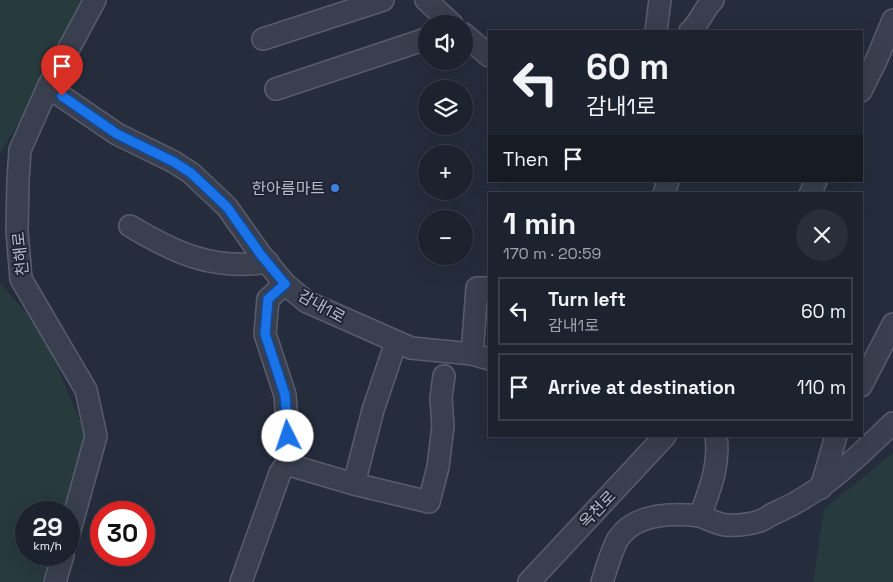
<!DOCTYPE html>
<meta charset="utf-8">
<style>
body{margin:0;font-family:"Space Grotesk","Noto Sans KR",sans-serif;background:#292f3a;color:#f1f3f6;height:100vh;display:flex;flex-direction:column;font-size:19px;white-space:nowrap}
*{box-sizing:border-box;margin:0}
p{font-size:16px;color:#a0a4aa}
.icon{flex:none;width:28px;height:28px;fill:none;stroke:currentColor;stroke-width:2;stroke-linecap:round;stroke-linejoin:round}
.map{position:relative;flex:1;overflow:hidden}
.drawer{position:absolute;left:488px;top:192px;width:375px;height:245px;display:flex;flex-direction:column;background:#1c222e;border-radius:0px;box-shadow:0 5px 20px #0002,0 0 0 1px #3a3f4a}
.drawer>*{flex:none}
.top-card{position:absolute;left:488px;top:30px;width:375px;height:152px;border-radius:0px;box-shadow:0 5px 20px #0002,0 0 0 1px #3a3f4a;background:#1c222e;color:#f1f3f6;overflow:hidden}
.tools{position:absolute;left:418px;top:15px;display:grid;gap:10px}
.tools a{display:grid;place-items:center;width:55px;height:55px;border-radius:50%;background:#1c222e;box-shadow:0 5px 20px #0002,0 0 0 1px #3a3f4a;font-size:25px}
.speed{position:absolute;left:15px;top:501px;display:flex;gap:10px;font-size:25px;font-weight:700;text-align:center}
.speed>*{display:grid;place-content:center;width:65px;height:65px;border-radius:50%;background:#1c222e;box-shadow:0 5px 20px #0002,0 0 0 1px #3a3f4a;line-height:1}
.speed small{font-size:12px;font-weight:400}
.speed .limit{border:8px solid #d22;background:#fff;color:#111}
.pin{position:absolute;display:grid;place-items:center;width:42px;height:42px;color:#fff;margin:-51px -21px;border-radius:50% 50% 50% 0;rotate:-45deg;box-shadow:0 0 5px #0007}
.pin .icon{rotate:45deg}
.me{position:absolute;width:55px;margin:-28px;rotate:356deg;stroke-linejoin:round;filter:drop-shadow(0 0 4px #0008)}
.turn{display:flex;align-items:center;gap:18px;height:105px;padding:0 15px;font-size:22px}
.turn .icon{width:65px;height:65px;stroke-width:2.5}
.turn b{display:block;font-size:35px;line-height:42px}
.then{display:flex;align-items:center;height:48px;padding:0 15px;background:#0003;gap:10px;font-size:19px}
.round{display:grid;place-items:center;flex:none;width:52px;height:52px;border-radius:26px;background:#292f3a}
.overview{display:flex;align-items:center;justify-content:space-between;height:85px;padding:0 15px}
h1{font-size:30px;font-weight:600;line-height:38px}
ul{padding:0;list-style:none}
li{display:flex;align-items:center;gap:15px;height:68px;margin:0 10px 8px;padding:0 5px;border:2px solid #3a3f4a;border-radius:0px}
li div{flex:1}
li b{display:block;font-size:19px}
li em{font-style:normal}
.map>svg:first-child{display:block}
.green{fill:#273a3e}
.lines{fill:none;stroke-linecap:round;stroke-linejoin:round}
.minor-casing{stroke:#575d6c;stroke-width:24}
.minor{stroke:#393f4e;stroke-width:21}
.route-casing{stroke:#114b97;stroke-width:12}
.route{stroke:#1a73e8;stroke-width:9}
.shop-dot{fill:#3f7fe0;stroke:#1e2433;stroke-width:2}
.labels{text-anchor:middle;stroke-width:4;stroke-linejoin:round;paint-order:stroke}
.poi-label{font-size:16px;fill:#b5bbc9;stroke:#1e2433;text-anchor:end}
.street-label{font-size:16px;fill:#b5bbc9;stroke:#1e2433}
</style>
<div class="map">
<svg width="893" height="582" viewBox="0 0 893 582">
<rect width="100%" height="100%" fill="#252d3d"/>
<g class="green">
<polygon points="0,0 94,0 0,153"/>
<polygon points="0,283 43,332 86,436 63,512 26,512 26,555 50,555 42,582 0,582"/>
<polygon points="893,453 893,582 813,582 824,509"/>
</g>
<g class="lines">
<g class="minor-casing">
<g id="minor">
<polyline points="426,0 452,24"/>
<polyline points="656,31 660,0"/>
<path d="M690 31C700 23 703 10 713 0"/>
<polyline points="464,34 489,56"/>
<polyline points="263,39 383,0"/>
<polyline points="48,87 117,134 174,162 191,173 227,207 261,255 285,284 307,302 411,348 472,354 489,359"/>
<polyline points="276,89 426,39"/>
<polyline points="861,91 876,61 893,20"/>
<polyline points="664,194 668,181"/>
<polyline points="810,194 816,181"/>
<path d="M130 226C175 253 214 271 268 262"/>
<polyline points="472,354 477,288 489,288"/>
<polyline points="861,386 893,324"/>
<polyline points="286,464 354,484 429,502 438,467 443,426 441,398 444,376"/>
<polyline points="354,484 373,410 396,342"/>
<polyline points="821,488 836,436"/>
<path d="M700 516C708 519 717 524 726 525 737 526 750 524 760 521 766 519 771 514 777 512 823 492 857 457 893 423"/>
<polyline points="69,534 96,436 86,390 21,279 17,231 18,180 20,150 48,87 95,0"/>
<polyline points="55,582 63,555"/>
<polyline points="241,582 280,473 286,464 288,436 285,395 265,334 268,299 285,284"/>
<polyline points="529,582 665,436"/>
<path d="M602 582C606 570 612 549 618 539 635 513 674 513 700 516 710 489 720 465 716 436"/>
</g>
</g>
<use href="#minor" class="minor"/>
</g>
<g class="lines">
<g class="route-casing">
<polyline id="route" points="62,96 117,134 174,162 191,173 227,207 261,255 285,284 268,299 265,334 285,395 288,436"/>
</g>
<use href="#route" class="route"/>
</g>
<circle class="shop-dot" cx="335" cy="188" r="5"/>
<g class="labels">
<g class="poi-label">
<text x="325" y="194">한아름마트</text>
</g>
<g class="street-label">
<text transform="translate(20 254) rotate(-96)" y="6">천해로</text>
<text transform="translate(322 306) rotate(29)" y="6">감내1로</text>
<text transform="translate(597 509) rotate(-46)" y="6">옥천로</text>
</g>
</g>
</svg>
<div class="tools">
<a><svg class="icon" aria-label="sound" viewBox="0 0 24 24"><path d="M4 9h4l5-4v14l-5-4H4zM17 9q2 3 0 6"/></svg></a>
<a><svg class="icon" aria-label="layers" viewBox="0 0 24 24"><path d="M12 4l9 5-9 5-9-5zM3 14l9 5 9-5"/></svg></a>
<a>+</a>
<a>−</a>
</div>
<div class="speed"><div>29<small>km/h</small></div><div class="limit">30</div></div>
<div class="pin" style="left:62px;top:96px;background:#d93025"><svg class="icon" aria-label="arrive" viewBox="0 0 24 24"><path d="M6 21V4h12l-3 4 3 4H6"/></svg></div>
<svg class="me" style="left:288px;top:436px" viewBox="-20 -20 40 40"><circle r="19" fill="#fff"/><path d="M0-13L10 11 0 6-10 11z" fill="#1a73e8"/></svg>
<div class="top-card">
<div class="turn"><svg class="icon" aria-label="left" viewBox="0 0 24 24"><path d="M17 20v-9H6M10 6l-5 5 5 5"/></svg><div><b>60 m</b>감내1로</div></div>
<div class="then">Then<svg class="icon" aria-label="arrive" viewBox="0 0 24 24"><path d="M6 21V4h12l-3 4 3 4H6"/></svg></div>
</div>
<section class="drawer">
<div class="overview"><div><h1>1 min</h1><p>170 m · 20:59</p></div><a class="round"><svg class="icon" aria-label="close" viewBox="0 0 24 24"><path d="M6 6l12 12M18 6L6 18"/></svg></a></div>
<ul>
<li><svg class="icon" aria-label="left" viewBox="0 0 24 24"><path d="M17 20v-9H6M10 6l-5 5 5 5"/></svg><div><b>Turn left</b><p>감내1로</p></div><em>60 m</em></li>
<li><svg class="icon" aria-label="arrive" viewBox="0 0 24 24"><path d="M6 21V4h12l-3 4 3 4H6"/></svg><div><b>Arrive at destination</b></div><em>110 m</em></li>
</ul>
</section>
</div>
